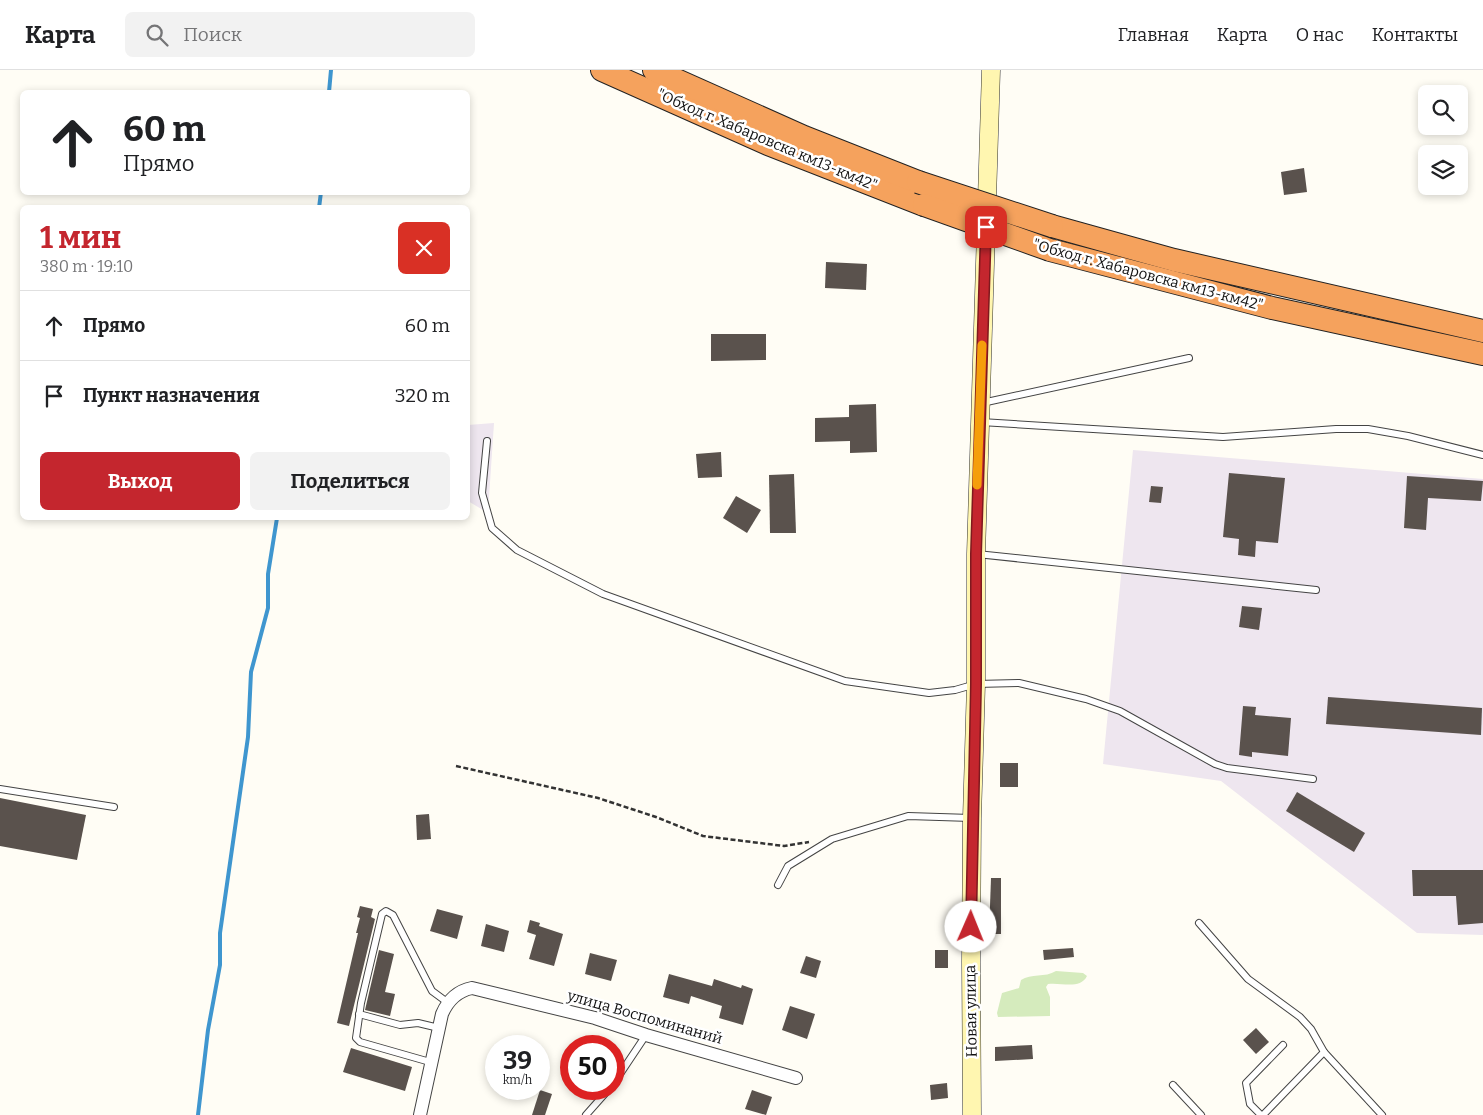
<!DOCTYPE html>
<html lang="ru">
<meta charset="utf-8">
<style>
body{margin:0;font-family:Bitter,serif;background:#f2f2f2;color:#202124;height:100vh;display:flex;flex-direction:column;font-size:19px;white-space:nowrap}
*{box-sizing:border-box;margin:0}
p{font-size:16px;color:#757577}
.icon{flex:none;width:28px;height:28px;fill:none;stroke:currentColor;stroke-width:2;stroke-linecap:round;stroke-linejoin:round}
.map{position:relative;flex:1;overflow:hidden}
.drawer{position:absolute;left:20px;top:135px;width:450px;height:315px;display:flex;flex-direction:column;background:#fff;border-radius:8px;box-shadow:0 2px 8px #0003}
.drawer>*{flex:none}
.guide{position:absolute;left:20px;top:20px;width:450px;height:105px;border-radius:8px;box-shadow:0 2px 8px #0003;background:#fff;color:#202124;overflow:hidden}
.buttons{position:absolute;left:1418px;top:15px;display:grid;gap:10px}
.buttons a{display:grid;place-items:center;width:50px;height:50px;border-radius:8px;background:#fff;box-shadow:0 2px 8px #0003;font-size:25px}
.speed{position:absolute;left:485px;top:965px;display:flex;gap:10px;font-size:25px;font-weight:700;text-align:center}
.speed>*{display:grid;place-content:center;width:65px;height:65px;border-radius:50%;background:#fff;box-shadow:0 2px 8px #0003;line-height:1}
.speed small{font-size:12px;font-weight:400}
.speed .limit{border:8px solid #d22;background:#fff;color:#111}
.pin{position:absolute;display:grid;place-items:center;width:42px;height:42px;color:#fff;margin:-21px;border-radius:10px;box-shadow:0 2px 8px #0006}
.me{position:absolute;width:55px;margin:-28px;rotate:1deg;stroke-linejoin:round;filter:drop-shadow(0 0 4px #0008)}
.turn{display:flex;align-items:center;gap:18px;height:105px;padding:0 20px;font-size:22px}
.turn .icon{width:65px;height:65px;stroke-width:2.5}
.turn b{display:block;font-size:35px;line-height:42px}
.round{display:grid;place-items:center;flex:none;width:52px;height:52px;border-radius:8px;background:#f2f2f2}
.summary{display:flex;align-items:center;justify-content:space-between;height:85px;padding:0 20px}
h1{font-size:30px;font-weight:700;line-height:38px;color:#c4262e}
.button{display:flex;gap:10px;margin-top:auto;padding:10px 20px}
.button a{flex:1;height:58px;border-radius:8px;background:#c4262e;color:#fff;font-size:20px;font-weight:700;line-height:58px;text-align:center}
.button a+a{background:#f2f2f2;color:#202124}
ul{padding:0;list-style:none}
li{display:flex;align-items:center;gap:15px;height:70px;padding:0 20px;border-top:1px solid #e0e0e0}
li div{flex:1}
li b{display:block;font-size:19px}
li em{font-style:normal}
header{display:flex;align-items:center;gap:30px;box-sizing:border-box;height:70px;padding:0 25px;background:#fff;border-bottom:1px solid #e0e0e0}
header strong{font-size:24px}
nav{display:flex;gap:28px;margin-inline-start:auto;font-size:18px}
.search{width:350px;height:45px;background:#f2f2f2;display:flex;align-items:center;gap:12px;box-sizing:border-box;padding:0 18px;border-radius:8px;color:#757577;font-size:19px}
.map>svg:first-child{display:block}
.industrial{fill:#eee6ef}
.green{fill:#d5ebbd}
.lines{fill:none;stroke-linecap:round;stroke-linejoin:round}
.stream{stroke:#3f96cf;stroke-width:4}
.building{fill:#5a524d}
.lane-casing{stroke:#444;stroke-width:8}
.street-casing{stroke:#444;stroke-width:14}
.secondary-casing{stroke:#333;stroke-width:19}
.highway-casing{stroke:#222;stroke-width:24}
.path{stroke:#333;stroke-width:2.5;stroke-dasharray:5 2.5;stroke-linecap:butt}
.lane{stroke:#fff;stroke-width:6}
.street{stroke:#fff;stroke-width:12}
.secondary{stroke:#fff6b0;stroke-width:18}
.highway{stroke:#f5a25d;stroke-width:22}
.highway-bridge-casing{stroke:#222;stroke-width:24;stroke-linecap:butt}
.highway-bridge{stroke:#f5a25d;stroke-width:22}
.route-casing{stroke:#7f191e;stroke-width:12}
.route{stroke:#c4262e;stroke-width:9}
.slow{stroke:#f59e0b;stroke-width:9}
.labels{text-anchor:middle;stroke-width:5;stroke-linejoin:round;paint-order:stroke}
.street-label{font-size:15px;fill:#111;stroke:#fff}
</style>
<header>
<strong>Карта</strong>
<div class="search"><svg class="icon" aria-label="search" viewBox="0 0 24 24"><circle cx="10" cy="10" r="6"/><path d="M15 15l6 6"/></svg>Поиск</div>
<nav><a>Главная</a><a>Карта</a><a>О нас</a><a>Контакты</a></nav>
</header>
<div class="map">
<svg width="1483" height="1045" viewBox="0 0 1483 1045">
<rect width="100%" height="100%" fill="#fffdf5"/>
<g class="industrial">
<polygon points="494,353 488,443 468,431 468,355"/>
<polygon points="1133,380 1483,409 1483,865 1417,863 1221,711 1103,694"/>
</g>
<path class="green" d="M1056 901 1083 903 1087 906C1080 920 1061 912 1048 914L1046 917 1050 927V946L998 947 997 943 1002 923 1019 918 1021 910C1031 903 1045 908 1056 901Z"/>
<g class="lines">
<g class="stream">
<polyline points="329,22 331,0"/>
<polyline points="319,138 321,122"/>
<polyline points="198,1045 208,960 220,895 220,863 248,667 251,602 268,538 268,504 277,448"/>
</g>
</g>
<g class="building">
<polygon points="1304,98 1307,122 1284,125 1281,102"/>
<polygon points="826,192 867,194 866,220 825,218"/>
<polygon points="711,264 766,264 766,290 711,291"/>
<polygon points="876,334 877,382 850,383 850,371 815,372 815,348 849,347 849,335"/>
<polygon points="721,382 722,407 698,408 696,384"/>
<polygon points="1229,403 1285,408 1278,473 1256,471 1255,487 1238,485 1239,469 1223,467"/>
<polygon points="794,404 796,463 770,463 769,405"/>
<polygon points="1407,406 1483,411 1481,431 1428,428 1426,460 1404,458"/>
<polygon points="1151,416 1163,417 1161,433 1149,432"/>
<polygon points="736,426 761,440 747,463 723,448"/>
<polygon points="1242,536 1262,538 1259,560 1239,557"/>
<polygon points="1328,627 1482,638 1481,665 1326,654"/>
<polygon points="1243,636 1256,637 1255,645 1291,648 1288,686 1252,682 1252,687 1239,685"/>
<rect x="1000" y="693" width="18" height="24"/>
<polygon points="1297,722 1365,763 1354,782 1286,741"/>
<polygon points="0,728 86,745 77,790 0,776"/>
<polygon points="429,744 431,769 417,770 416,745"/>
<polygon points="1412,800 1483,800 1483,853 1458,855 1456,826 1413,826"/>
<polygon points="991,808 1001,808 1001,864 989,864"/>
<polygon points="360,836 373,839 371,847 375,849 349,956 337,953 358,863 356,863 360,848 357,847"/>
<polygon points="437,839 463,846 457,869 430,861"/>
<polygon points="530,850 540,853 539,856 563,864 554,896 529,889 536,865 527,862"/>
<polygon points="486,854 509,861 504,882 481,876"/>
<polygon points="1073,878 1074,887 1044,890 1043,880"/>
<polygon points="379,880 394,884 385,922 395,924 390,946 365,940"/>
<rect x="935" y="880" width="13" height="18"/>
<polygon points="590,883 617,890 611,911 585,904"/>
<polygon points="806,886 821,891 816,908 800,903"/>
<polygon points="669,904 712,916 714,909 741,918 742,915 753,919 743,955 719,948 722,936 691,926 689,934 663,927"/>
<polygon points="790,936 815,944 807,969 782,960"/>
<polygon points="1256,958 1269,972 1256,984 1243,970"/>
<polygon points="1032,975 1033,989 995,991 995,977"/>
<polygon points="351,978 412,997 405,1021 343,1002"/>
<polygon points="947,1013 948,1028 931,1030 930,1015"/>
<polygon points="540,1020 552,1024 545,1045 532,1045"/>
<polygon points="752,1020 772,1027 766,1045 745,1039"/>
</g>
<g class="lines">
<g class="lane-casing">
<g id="lane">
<polyline points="982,333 1189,288"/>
<polyline points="981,352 1223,367 1336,359 1368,359 1408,366 1483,385"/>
<polyline points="487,371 482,423 492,458 517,480 603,524 845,611 929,623 955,620 976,614 1019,613 1086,629 1120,641 1215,694 1227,698 1313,709"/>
<polyline points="977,484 1316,520"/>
<polyline points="0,719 114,737"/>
<polyline points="778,815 788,796 832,769 908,746 971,748"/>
<polyline points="1199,853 1248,909 1300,947 1311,959 1324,982 1263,1045"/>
<polyline points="359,944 400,955 418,953 439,958"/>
<polyline points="1324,982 1382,1045"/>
<polyline points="430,992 360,972 356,968 361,933 382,844 386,841 393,845 432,921 447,932"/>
<polyline points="614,1013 646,965"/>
<polyline points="1173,1015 1201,1045"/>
<polyline points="586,1045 609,1019"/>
<polyline points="1261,1045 1250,1034 1246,1013 1283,975"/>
</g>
</g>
<g class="street-casing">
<path id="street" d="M420 1045 442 944C448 930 457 921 472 918L595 948 646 965 796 1008"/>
</g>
<g class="secondary-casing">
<polyline id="secondary" points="972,1045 971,892 972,748 976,614 976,484 991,0"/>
</g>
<g class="highway-casing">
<g id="highway">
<polyline points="602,0 768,74 924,135"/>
<polyline points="654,0 804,67 918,112"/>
<polyline points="1052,156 1174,190 1483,261"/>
<polyline points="1050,180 1272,238 1483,284"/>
</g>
</g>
<polyline class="path" points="456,696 598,728 656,747 703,766 784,776 809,772"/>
<use href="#lane" class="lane"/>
<use href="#street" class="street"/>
<use href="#secondary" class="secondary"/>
<use href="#highway" class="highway"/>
<g class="highway-bridge-casing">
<g id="highway-bridge">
<polyline points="918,112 1052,156"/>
<polyline points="924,135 1050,180"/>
</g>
</g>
<use href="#highway-bridge" class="highway-bridge"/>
</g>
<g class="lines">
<g class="route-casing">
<polyline id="route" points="971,857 976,614 976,484 986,157"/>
</g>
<use href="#route" class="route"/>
<polyline class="slow" points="977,415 982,275"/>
</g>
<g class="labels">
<g class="street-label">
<text transform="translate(767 70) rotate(23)" y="5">"Обход г. Хабаровска км13-км42"</text>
<text transform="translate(1148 205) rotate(15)" y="5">"Обход г. Хабаровска км13-км42"</text>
<text transform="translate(971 941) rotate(-91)" y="5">Новая улица</text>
<text transform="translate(645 947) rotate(16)" y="5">улица Воспоминаний</text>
</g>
</g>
</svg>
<div class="buttons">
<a><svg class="icon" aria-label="search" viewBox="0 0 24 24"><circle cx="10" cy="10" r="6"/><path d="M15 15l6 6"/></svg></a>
<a><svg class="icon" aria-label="layers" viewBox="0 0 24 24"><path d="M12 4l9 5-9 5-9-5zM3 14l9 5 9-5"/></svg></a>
</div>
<div class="speed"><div>39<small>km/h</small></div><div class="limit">50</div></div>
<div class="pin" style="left:986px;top:157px;background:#d93025"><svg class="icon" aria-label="arrive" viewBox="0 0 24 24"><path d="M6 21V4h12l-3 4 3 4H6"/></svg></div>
<svg class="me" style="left:971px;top:857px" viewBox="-20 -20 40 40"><circle r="19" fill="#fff"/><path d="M0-13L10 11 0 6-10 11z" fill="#c4262e"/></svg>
<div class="guide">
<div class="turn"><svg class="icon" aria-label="ahead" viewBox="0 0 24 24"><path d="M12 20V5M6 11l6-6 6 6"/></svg><div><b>60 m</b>Прямо</div></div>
</div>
<section class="drawer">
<div class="summary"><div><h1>1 мин</h1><p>380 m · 19:10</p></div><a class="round" style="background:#d93025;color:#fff"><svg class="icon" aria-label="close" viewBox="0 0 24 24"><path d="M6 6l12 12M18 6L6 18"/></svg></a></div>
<ul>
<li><svg class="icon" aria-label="ahead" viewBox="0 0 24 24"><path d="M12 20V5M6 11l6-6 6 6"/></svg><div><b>Прямо</b></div><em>60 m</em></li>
<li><svg class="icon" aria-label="arrive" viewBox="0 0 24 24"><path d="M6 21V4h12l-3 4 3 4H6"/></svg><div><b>Пункт назначения</b></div><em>320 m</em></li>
</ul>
<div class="button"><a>Выход</a><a>Поделиться</a></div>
</section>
</div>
